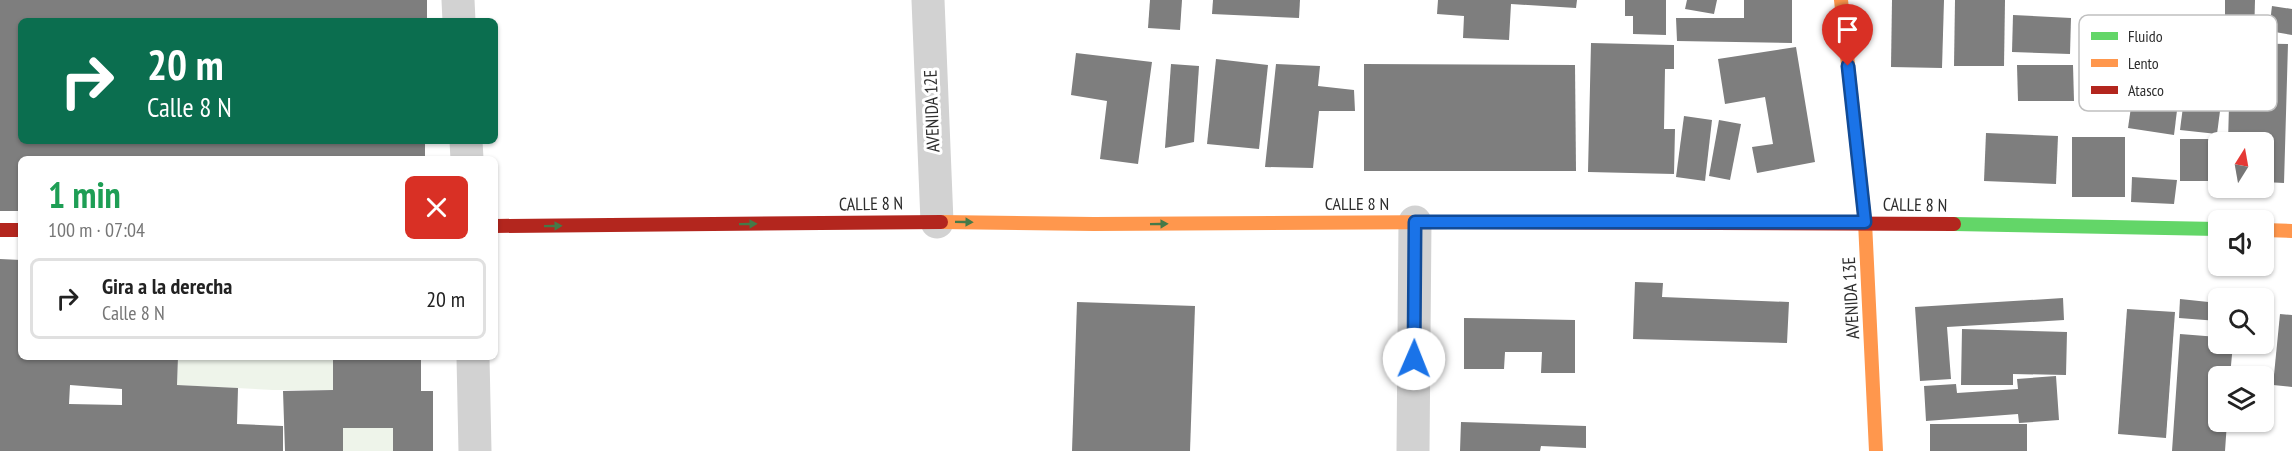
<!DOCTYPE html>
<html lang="es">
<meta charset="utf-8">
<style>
body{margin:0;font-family:"PT Sans Narrow",sans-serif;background:#f6f6f6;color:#222;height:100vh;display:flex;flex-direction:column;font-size:22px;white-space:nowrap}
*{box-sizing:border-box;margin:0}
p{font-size:20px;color:#767676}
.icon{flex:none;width:33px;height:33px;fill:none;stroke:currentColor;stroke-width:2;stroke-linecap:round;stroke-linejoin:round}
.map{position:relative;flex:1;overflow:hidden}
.drawer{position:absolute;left:18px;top:156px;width:480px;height:204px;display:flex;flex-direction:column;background:#fff;border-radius:9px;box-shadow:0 2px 4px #0004}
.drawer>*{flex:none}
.guide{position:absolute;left:18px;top:18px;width:480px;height:126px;border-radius:9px;box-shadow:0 2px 4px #0004;background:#0b6e4f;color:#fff;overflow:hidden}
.needle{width:39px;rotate:11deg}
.buttons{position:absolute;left:2208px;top:132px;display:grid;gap:12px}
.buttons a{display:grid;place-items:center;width:66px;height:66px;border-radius:9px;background:#fff;box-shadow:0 2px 4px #0004;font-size:30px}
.pin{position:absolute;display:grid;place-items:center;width:51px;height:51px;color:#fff;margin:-62px -26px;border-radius:50% 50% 50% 0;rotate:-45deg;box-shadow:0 0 6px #0007}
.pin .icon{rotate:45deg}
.me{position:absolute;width:66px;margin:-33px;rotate:1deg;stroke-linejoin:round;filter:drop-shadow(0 0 4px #0008)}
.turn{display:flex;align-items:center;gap:21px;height:126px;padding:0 30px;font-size:27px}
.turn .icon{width:78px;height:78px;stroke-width:2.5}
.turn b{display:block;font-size:42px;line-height:51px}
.round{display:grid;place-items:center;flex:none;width:63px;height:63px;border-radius:9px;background:#f6f6f6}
.overview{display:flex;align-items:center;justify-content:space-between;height:102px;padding:0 30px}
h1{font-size:36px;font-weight:800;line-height:45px;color:#1e9e55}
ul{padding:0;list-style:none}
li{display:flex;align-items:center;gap:18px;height:81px;margin:0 12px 9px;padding:0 18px;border:3px solid #e0e0e0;border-radius:9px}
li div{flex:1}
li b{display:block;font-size:22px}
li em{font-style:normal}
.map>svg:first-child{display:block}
.green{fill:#eef4ea}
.building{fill:#7e7e7e;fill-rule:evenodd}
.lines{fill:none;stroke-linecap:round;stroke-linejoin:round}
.street{stroke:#d2d2d2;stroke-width:33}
.fast{stroke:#63d668;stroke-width:14}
.slow{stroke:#ff974d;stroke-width:14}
.jam{stroke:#b3261e;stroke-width:14}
.oneway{fill:#457948}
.route-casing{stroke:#114b97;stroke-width:15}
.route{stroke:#1a73e8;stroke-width:10}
.labels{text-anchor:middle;stroke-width:6;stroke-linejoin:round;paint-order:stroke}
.street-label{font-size:18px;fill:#2d2d2d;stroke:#fff}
.key{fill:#fff;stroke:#c0c0c0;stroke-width:1.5}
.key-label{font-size:16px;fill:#2d2d2d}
</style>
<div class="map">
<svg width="2292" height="451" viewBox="0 0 2292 451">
<rect width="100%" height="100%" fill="#fff"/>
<g class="green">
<polygon points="178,357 333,357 333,390 273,390 177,385"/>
<rect x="343" y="428" width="50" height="23"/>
</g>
<g class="building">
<polygon points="0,0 427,0 427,21 21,21 21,141 425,141 425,159 21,159 21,211 0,211"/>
<polygon points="1150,0 1182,0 1180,30 1148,28"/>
<polygon points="1213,0 1300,0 1299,18 1212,14"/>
<polygon points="1438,0 1577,0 1576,8 1511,4 1509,40 1463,38 1464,16 1437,14"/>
<polygon points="1625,0 1666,0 1666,35 1633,34 1633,16 1625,16"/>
<polygon points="1687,0 1717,0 1714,14 1685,9"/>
<polygon points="1744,0 1792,0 1792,43 1677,41 1676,18 1744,18"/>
<polygon points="1892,0 1944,0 1942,68 1891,67"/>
<polygon points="1955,0 2005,0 2004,66 1954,66"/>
<polygon points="2225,0 2255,0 2254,38 2225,38"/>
<polygon points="2272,6 2292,9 2292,35 2269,31"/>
<polygon points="2013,15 2071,18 2070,54 2012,52"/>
<polygon points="1591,43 1674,45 1674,69 1665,69 1664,129 1675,129 1674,174 1588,172"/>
<polygon points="2230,43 2288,44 2284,183 2264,182 2264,142 2228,142 2230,69 2210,69 2211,48 2229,48"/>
<polygon points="1796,47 1815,162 1757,173 1752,147 1773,144 1765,97 1725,104 1718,59"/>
<polygon points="1076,53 1152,62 1138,164 1100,159 1107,101 1071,95"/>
<polygon points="1216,59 1268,65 1259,149 1207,144"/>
<polygon points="1171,64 1199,66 1194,142 1165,148"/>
<polygon points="1276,64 1320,66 1318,86 1354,90 1355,111 1319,111 1313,168 1265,167"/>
<polygon points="1364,64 1575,65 1576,171 1364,171"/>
<polygon points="2017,65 2073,65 2074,101 2018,101"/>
<polygon points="2135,79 2180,86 2174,135 2128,128"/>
<polygon points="2186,83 2223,88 2217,134 2180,130"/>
<polygon points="1684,116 1712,120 1705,181 1676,177"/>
<polygon points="1719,120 1741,124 1730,180 1709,176"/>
<polygon points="1986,133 2058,136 2056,184 1984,181"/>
<rect x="2072" y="137" width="53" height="60"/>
<polygon points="2180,139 2222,139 2222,142 2218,142 2218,181 2180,181"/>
<polygon points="2132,177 2177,180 2174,204 2131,202"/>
<path d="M0 259 21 260V357H178L177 385 238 388 237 424 283 426V451H0ZM70 385 122 389V405L69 404Z"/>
<polygon points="1635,282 1663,283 1662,297 1789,302 1787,343 1633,339"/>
<polygon points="2063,298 2064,320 1947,327 1951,379 1920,381 1915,307"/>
<polygon points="2180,299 2218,303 2218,321 2179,318"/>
<polygon points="1077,302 1195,306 1190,451 1072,451"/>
<polygon points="2127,309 2175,312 2166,438 2118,434"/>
<polygon points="2280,314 2292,315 2292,387 2273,385"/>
<polygon points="1464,318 1575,320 1575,373 1541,373 1542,352 1505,352 1504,369 1464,369"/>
<polygon points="1962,329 2067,332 2066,375 2013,374 2013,385 1961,385"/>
<polygon points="2180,334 2218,337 2218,344 2233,344 2230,376 2211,376 2209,388 2218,389 2218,422 2227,422 2225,451 2172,451"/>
<polygon points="333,357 421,357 421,391 433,391 433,451 393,451 393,428 343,428 343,451 285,451 283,391 333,390"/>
<polygon points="2056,376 2059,420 2019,423 2018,414 1926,421 1924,386 1956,384 1957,393 2018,389 2017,379"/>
<polygon points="1461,422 1586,426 1586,448 1541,446 1540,451 1460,451"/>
<rect x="1930" y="424" width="97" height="27"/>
</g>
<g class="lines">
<g class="street">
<polyline points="458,0 459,21"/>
<polyline points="928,0 937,222"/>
<polyline points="466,141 467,159"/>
<polyline points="473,357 475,451"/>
<polyline points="1413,451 1415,222"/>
</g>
<polyline class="fast" points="1954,224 2218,229"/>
<g class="slow">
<polyline points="1841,0 1865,222 1876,451"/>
<polyline points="941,222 1094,224 1452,222"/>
<polyline points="2264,230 2292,231"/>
</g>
<g class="jam">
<polyline points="1452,222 1954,224"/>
<polyline points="495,226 941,222"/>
<polyline points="0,230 21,230"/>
</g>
</g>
<defs><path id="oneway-solid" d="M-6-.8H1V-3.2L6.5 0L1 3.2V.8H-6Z" transform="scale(1.5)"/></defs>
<g class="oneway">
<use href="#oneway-solid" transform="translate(964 222) rotate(1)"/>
<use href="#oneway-solid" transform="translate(748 224) rotate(-1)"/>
<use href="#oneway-solid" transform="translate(1159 224) rotate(-1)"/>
<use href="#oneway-solid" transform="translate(553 226) rotate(-1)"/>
</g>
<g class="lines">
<g class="route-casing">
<polyline id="route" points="1414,359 1415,222 1865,222 1848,66"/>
</g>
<use href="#route" class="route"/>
</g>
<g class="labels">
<g class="street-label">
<text transform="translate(932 111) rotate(-92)" y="6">AVENIDA 12E</text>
<text transform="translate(871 204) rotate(-1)" y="6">CALLE 8 N</text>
<text x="1357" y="210">CALLE 8 N</text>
<text transform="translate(1915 205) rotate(1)" y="6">CALLE 8 N</text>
<text transform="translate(1851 298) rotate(-93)" y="6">AVENIDA 13E</text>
</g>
</g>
<rect x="2079" y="15" width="198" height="96" rx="9" class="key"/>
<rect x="2091" y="32" width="27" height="8" fill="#63d668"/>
<rect x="2091" y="59" width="27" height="8" fill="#ff974d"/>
<rect x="2091" y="86" width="27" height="8" fill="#b3261e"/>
<g class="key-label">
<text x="2128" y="42">Fluido</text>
<text x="2128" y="69">Lento</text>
<text x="2128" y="96">Atasco</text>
</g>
</svg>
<div class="buttons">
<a><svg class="needle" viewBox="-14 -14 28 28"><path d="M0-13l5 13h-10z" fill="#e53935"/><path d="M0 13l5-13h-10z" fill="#767676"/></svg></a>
<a><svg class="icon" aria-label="sound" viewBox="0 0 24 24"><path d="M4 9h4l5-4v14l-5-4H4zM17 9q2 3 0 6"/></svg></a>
<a><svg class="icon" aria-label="search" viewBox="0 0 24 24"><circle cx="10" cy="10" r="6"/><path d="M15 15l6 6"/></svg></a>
<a><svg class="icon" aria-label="layers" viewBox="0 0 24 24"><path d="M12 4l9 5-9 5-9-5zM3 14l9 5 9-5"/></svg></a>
</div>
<div class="pin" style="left:1848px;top:66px;background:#d93025"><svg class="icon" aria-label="arrive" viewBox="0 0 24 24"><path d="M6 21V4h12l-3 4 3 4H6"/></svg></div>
<svg class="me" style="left:1414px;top:359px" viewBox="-20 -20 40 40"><circle r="19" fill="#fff"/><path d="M0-13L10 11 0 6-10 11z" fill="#1a73e8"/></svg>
<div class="guide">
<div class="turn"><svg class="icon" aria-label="right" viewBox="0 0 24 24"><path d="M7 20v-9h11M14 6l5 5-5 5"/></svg><div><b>20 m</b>Calle 8 N</div></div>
</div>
<section class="drawer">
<div class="overview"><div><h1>1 min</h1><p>100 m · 07:04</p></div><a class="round" style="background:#d93025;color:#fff"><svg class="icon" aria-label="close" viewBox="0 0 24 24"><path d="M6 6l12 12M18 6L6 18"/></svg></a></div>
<ul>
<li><svg class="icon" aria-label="right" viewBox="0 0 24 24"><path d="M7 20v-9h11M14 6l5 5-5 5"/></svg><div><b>Gira a la derecha</b><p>Calle 8 N</p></div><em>20 m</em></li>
</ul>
</section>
</div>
